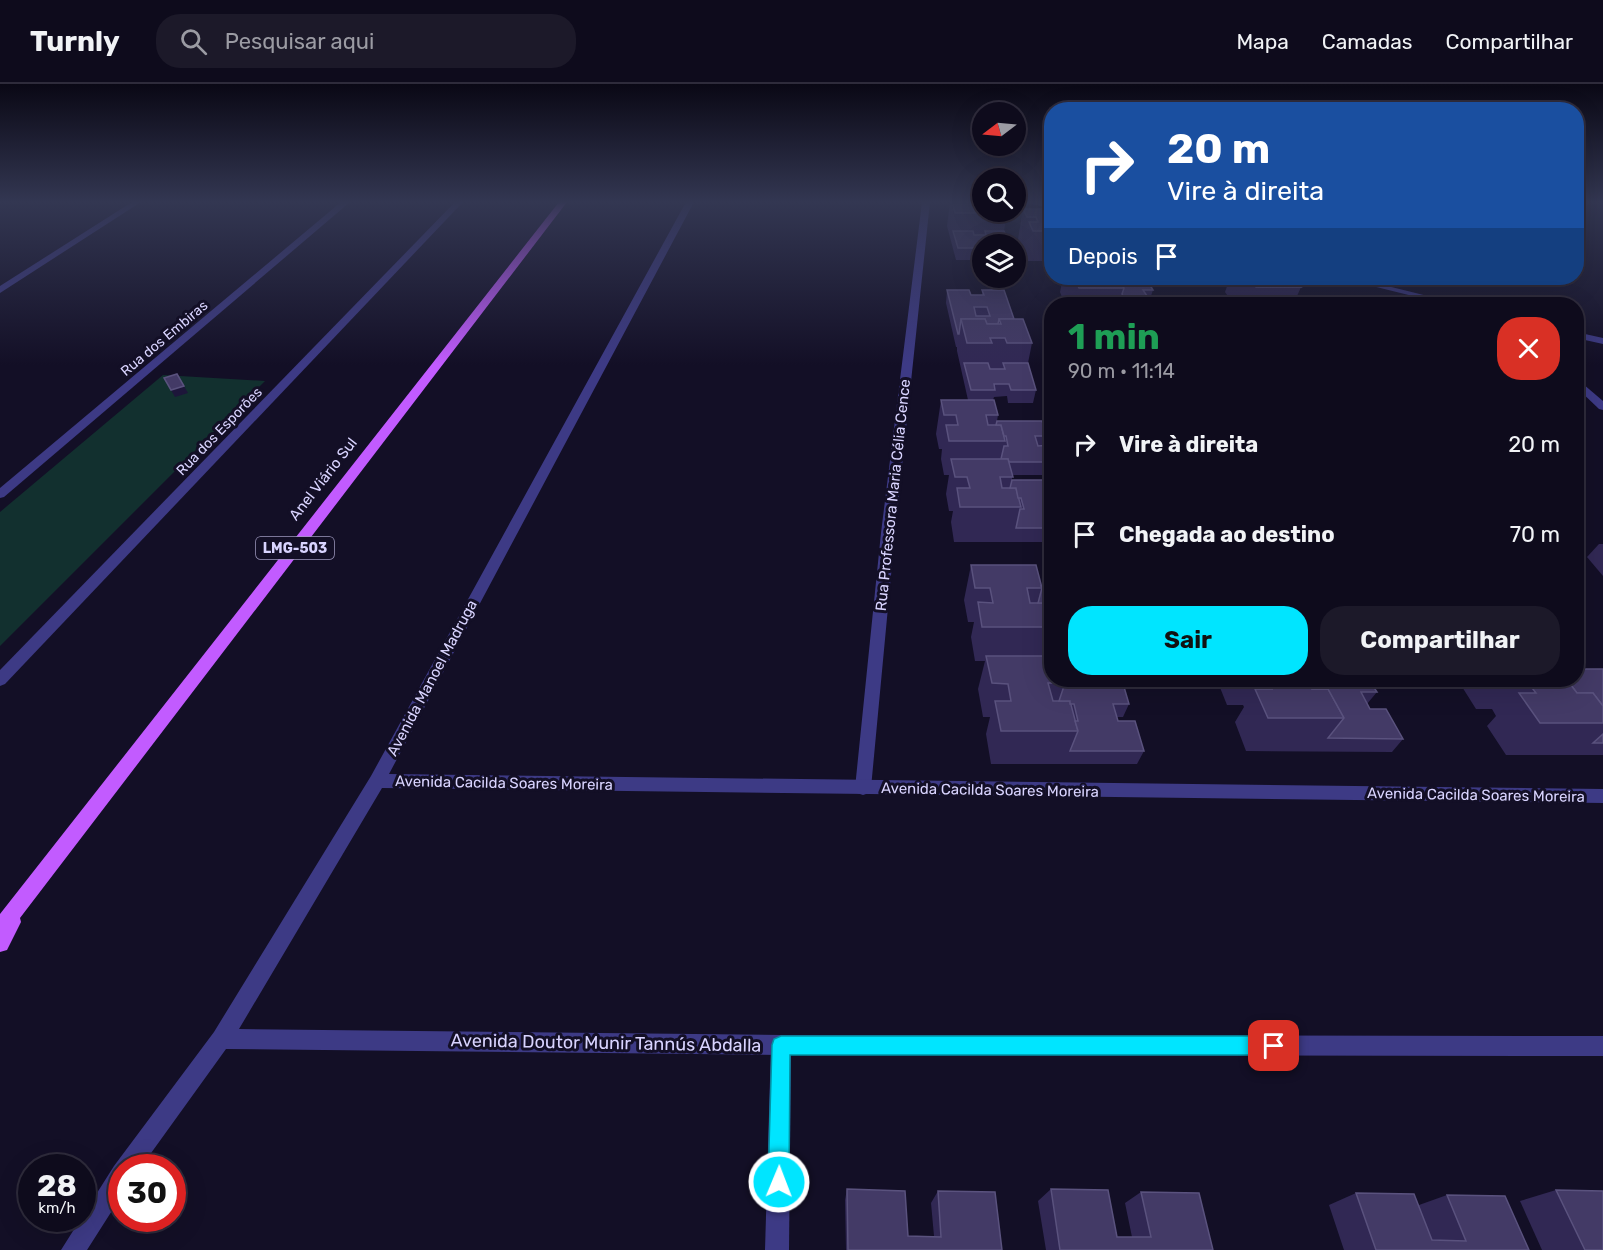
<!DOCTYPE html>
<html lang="pt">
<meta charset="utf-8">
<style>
body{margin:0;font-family:Rubik,sans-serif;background:#1c1929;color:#f1f3f6;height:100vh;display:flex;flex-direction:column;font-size:22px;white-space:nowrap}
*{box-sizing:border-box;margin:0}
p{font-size:20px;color:#9b9ba3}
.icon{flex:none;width:33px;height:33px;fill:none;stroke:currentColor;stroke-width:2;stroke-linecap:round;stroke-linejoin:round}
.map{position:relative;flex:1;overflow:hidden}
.details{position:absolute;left:1044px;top:213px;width:540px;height:390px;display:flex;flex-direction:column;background:#0e0b1c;border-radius:24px;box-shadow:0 6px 24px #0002,0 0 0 2px #2e2b3b}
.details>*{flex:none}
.hud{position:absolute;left:1044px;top:18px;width:540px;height:183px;border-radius:24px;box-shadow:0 6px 24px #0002,0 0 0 2px #2e2b3b;background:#1a4fa0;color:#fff;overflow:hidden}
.needle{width:39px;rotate:254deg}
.fabs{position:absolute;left:972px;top:18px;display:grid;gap:12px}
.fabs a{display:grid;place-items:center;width:54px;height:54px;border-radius:50%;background:#0e0b1c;box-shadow:0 6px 24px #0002,0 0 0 2px #2e2b3b;font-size:30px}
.speed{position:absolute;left:18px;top:1070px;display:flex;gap:12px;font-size:30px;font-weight:700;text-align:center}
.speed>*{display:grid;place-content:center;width:78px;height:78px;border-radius:50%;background:#0e0b1c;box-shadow:0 6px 24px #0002,0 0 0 2px #2e2b3b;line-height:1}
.speed small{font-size:15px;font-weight:400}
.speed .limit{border:9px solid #d22;background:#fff;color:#111}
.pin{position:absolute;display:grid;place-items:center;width:51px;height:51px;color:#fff;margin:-26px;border-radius:12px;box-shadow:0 3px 9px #0006}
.me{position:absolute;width:66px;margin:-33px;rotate:1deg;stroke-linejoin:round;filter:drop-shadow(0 0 4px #0008)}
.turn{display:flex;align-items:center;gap:21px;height:126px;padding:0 24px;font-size:27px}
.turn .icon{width:78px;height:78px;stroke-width:2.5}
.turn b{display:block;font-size:42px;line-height:51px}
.then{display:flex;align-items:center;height:57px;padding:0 24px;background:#0003;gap:12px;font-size:22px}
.round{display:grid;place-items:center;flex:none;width:63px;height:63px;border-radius:24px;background:#1c1929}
.head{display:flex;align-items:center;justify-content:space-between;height:102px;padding:0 24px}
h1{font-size:36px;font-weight:700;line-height:45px;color:#1e9e55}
.primary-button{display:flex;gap:12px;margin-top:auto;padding:12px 24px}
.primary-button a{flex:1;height:69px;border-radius:24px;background:#00e5ff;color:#111;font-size:24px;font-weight:700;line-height:69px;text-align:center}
.primary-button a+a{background:#1c1929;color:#f1f3f6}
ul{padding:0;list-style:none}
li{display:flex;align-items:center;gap:18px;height:90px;padding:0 24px}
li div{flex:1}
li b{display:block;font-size:22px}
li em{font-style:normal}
header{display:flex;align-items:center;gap:36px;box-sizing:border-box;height:84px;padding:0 30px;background:#0e0b1c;border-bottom:2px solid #2e2b3b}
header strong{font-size:28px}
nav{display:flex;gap:33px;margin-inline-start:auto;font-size:21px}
.search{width:420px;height:54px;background:#1c1929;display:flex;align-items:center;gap:15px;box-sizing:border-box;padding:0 21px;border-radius:24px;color:#9b9ba3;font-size:22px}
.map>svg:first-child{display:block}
.green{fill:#12302f}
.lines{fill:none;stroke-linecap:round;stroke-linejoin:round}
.minor{fill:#3d3a85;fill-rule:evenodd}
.tertiary{fill:#3d3a85;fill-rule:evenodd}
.primary{fill:#c25bff;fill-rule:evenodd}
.wall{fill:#312854}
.shaded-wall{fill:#1d163a}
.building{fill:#433a66;stroke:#5a527e;stroke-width:1.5;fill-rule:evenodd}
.route{fill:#00e5ff;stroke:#0095a6;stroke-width:1.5}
.labels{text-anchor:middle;stroke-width:6;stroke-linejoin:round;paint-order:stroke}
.far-street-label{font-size:14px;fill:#d9d4ff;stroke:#130f26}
.shield{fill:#130f26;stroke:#9e99be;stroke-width:1.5}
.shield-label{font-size:14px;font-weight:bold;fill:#d9d4ff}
.street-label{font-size:15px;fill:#d9d4ff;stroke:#130f26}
.near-street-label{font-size:18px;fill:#d9d4ff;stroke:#130f26}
</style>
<header>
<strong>Turnly</strong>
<div class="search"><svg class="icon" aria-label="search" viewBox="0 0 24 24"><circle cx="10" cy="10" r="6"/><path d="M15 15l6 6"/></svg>Pesquisar aqui</div>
<nav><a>Mapa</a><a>Camadas</a><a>Compartilhar</a></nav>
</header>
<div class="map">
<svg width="1603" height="1166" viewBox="0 0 1603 1166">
<rect width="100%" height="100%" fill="#130f26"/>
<polygon class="green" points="163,291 265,297 0,562 0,428"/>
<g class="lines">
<g class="minor">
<polygon points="132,118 141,118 0,209 0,202"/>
<polygon points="341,118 350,118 4,413 0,414 0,404"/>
<polygon points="455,118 463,118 5,600 0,602 0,586"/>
<polygon points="922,118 930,118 895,449 871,704 869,709 863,711 857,709 855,704 881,449"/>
<polygon points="1576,294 1603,317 1603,326 1599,325 1576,303"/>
<polygon points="781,951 788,954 791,961 789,1166 765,1166 771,961 774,954"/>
</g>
<g class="tertiary">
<polygon points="686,118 694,118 389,690 1603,705 1603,719 382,704 239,945 781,951 1603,952 1603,972 781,971 226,965 141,1083 122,1083 122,1111 87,1166 61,1166 114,1082 214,948 371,692"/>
<polygon points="1030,118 1052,119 1052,124 1031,120"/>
<polygon points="1340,194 1355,194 1460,220 1445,220"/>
<polygon points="1576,248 1603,254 1603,260 1576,254"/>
</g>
<polygon class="primary" points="559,118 567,118 20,834 21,838 7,866 0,868 0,830"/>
</g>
<g class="wall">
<polygon points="950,118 982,118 982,128 1007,128 1004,147 982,160 982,172 977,172 976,176 956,176 947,142"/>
<polygon points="1023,125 1052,125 1052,177 1027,177 1023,168 1024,163 1021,163 1018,155"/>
<polygon points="1063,194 1118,194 1120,196 1153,206 1151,212 1161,220 1068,220 1068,218 1064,218 1060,208"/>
<polygon points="1230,194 1293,194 1301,203 1294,219 1295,220 1238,220 1239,218 1232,218 1225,208"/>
<polygon points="947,206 971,211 982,211 982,206 1014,235 1032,259 1028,279 1036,306 1033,319 1008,319 1007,312 994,313 993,316 998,331 997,337 1047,352 1045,362 1052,365 1052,391 1012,391 1012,396 1052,396 1052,458 954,458 951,438 953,427 949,427 946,410 949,391 944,391 941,375 942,365 939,365 936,350 941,316 968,316 957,267 957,263 956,263 946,219"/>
<polygon points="1599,460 1603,460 1603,492 1587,473"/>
<polygon points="971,481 1041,502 1052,502 1052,596 1129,620 1123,633 1117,633 1118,637 1144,667 1137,680 991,680 986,650 990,633 983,633 978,605 985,577 975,577 971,553 974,538 968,538 964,516"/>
<polygon points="1576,585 1603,585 1603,671 1506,671 1487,642 1496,632 1492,625 1476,625 1459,598 1461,596 1576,596"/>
<polygon points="1217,596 1369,596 1377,608 1367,620 1370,625 1403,655 1392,668 1246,667 1235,638 1244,623 1243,621 1227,621"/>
<polygon points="847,1105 908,1152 934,1152 931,1119 938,1107 1002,1166 846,1166 845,1116"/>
<polygon points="1051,1105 1117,1153 1132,1153 1125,1119 1141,1108 1213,1166 1046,1166 1038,1117"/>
<polygon points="1556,1106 1603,1166 1542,1166 1520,1117"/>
<polygon points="1356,1109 1419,1121 1447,1111 1529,1166 1344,1166 1329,1121"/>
</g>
<polygon class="shaded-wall" points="177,290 188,309 175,313 171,306"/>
<g class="building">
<polygon points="952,118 982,118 982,125 974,125 975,129 955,129"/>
<polygon points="1023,125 1052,125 1052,147 1033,147 1029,138 1038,138 1036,133 1027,133"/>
<rect x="987" y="128" width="20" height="1"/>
<polygon points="953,147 973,147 974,151 986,151 985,147 1004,147 1009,160 977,160 978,164 958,164"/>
<polygon points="1074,194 1118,194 1124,204 1079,204"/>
<polygon points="1249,194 1293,194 1301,203 1256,203"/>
<polygon points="1120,196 1147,196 1153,206 1143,206 1147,212 1157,212 1161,220 1131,220 1129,215 1121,215 1121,212 1123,212 1122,210 1124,204"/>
<path d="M947 206H969L971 211H984L982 206H1004L1014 235H999L998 240H987L985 235H961L959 250H958ZM974 223H987L990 232H976Z"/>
<polygon points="1083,215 1129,215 1131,220 1085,220"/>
<polygon points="1247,217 1293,217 1295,220 1249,220"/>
<polygon points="1409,217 1455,217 1459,220 1413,220"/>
<polygon points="961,235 985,235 987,240 1001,240 999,235 1023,235 1032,259 1007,259 1005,254 990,254 992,259 967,259"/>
<polygon points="964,279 988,279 990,285 1005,285 1003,279 1028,279 1036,306 1011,306 1009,300 994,300 995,306 971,306"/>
<polygon points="177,290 184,302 171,306 164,294"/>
<polygon points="941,316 994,316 998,331 986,331 988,341 1001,341 1005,357 949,357 946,341 958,341 956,331 944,331"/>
<polygon points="997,337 1042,337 1047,352 1035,352 1038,362 1050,361 1052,365 1052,378 1009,378 1008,375 1001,375 1004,362 1008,362 1006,352 1004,352 1001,341 996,341"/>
<polygon points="951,375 1008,375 1013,393 1000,393 1002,404 1016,404 1021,423 960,423 957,404 970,404 967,393 955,393"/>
<polygon points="1012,396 1052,396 1052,444 1016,444 1020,425 1024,425 1021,414 1018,414 1016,404 1010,404"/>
<polygon points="971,481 1036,481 1042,504 1027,504 1030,519 1045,519 1052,543 982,543 978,518 993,519 990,504 975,504"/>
<polygon points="1041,502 1052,502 1052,528 1051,525 1047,525 1045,519 1038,519 1042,504"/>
<polygon points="1052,545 1052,564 1045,564"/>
<polygon points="986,572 1052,572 1052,596 1064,596 1065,599 1048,599 1053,617 1070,617 1078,647 1001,647 995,617 1011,617 1008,600 992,599"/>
<polygon points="1576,585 1603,585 1603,622 1593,609 1577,609 1571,601 1580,592 1576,587"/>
<polygon points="1064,596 1122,596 1129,620 1113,620 1118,637 1135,637 1144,667 1070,667 1078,647 1075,637 1078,637 1074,620 1070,620 1070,617 1059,617 1065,599"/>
<polygon points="1267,596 1308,596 1312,605 1328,605 1344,634 1268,634 1255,605 1272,605"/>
<polygon points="1314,596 1369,596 1377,608 1361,608 1370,625 1386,625 1403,655 1328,654 1344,634 1328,605 1312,605 1310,601"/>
<polygon points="1526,596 1567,596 1577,609 1593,609 1603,622 1603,639 1540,639 1519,609 1536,609"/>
<polygon points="1603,650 1603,659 1593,659"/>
<polygon points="847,1105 905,1107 908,1152 941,1153 938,1107 995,1108 1002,1166 848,1166"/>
<polygon points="1051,1105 1108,1106 1117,1153 1151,1153 1141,1108 1199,1109 1213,1166 1060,1166"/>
<polygon points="1556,1106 1603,1107 1603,1166 1585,1166"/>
<polygon points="1356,1109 1414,1110 1432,1156 1466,1157 1447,1111 1505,1112 1529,1166 1376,1166"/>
</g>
<linearGradient id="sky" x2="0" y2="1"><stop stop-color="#0a0815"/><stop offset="0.42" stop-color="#333752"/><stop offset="1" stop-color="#333752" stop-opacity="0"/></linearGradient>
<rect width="1603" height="281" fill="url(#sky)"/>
<polygon class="route" points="781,952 1274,952 1281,955 1283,962 1281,968 1274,971 790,971 789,1098 786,1105 779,1108 771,1105 768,1098 772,961 774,955"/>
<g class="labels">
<g class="far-street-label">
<text transform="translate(164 254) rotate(-40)" y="5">Rua dos Embiras</text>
<text transform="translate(219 347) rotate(-46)" y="5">Rua dos Esporões</text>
</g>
<rect class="shield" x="256" y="453" width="78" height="22" rx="4.5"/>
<g class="shield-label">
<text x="295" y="469">LMG-503</text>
</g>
<g class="street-label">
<text transform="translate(323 395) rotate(-52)" y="5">Anel Viário Sul</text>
<text transform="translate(893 411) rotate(-84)" y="5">Rua Professora Maria Célia Cence</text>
<text transform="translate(432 594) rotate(-62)" y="5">Avenida Manoel Madruga</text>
<text transform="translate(504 699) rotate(1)" y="5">Avenida Cacilda Soares Moreira</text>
<text transform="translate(990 706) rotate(1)" y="5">Avenida Cacilda Soares Moreira</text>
<text transform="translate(1476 711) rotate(1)" y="5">Avenida Cacilda Soares Moreira</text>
</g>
<g class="near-street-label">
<text transform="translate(606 959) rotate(1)" y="6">Avenida Doutor Munir Tannús Abdalla</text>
</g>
</g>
</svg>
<div class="fabs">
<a><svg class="needle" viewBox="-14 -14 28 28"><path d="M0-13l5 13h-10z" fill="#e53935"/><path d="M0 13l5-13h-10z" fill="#9b9ba3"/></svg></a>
<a><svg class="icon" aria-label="search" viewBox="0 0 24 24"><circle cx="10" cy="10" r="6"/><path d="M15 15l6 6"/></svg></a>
<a><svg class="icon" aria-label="layers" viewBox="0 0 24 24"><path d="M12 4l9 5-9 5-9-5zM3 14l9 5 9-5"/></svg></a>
</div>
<div class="speed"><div>28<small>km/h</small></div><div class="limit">30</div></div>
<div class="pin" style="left:1274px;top:962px;background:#d93025"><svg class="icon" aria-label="arrive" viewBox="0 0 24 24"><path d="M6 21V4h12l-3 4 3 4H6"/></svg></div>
<svg class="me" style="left:779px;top:1098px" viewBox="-20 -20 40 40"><circle r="17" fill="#00e5ff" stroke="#fff" stroke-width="3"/><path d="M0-11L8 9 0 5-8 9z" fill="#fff"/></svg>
<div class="hud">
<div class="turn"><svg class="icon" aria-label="right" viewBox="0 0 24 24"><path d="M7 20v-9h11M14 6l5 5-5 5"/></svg><div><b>20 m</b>Vire à direita</div></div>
<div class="then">Depois<svg class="icon" aria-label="arrive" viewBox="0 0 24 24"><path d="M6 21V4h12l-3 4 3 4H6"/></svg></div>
</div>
<section class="details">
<div class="head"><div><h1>1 min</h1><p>90 m · 11:14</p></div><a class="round" style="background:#d93025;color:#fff"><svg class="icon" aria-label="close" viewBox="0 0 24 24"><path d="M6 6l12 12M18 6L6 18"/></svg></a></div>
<ul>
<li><svg class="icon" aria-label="right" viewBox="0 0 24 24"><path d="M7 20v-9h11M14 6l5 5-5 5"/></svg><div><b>Vire à direita</b></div><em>20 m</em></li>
<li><svg class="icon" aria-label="arrive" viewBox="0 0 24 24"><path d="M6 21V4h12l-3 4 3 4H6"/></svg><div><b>Chegada ao destino</b></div><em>70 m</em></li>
</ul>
<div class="primary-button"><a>Sair</a><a>Compartilhar</a></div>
</section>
</div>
